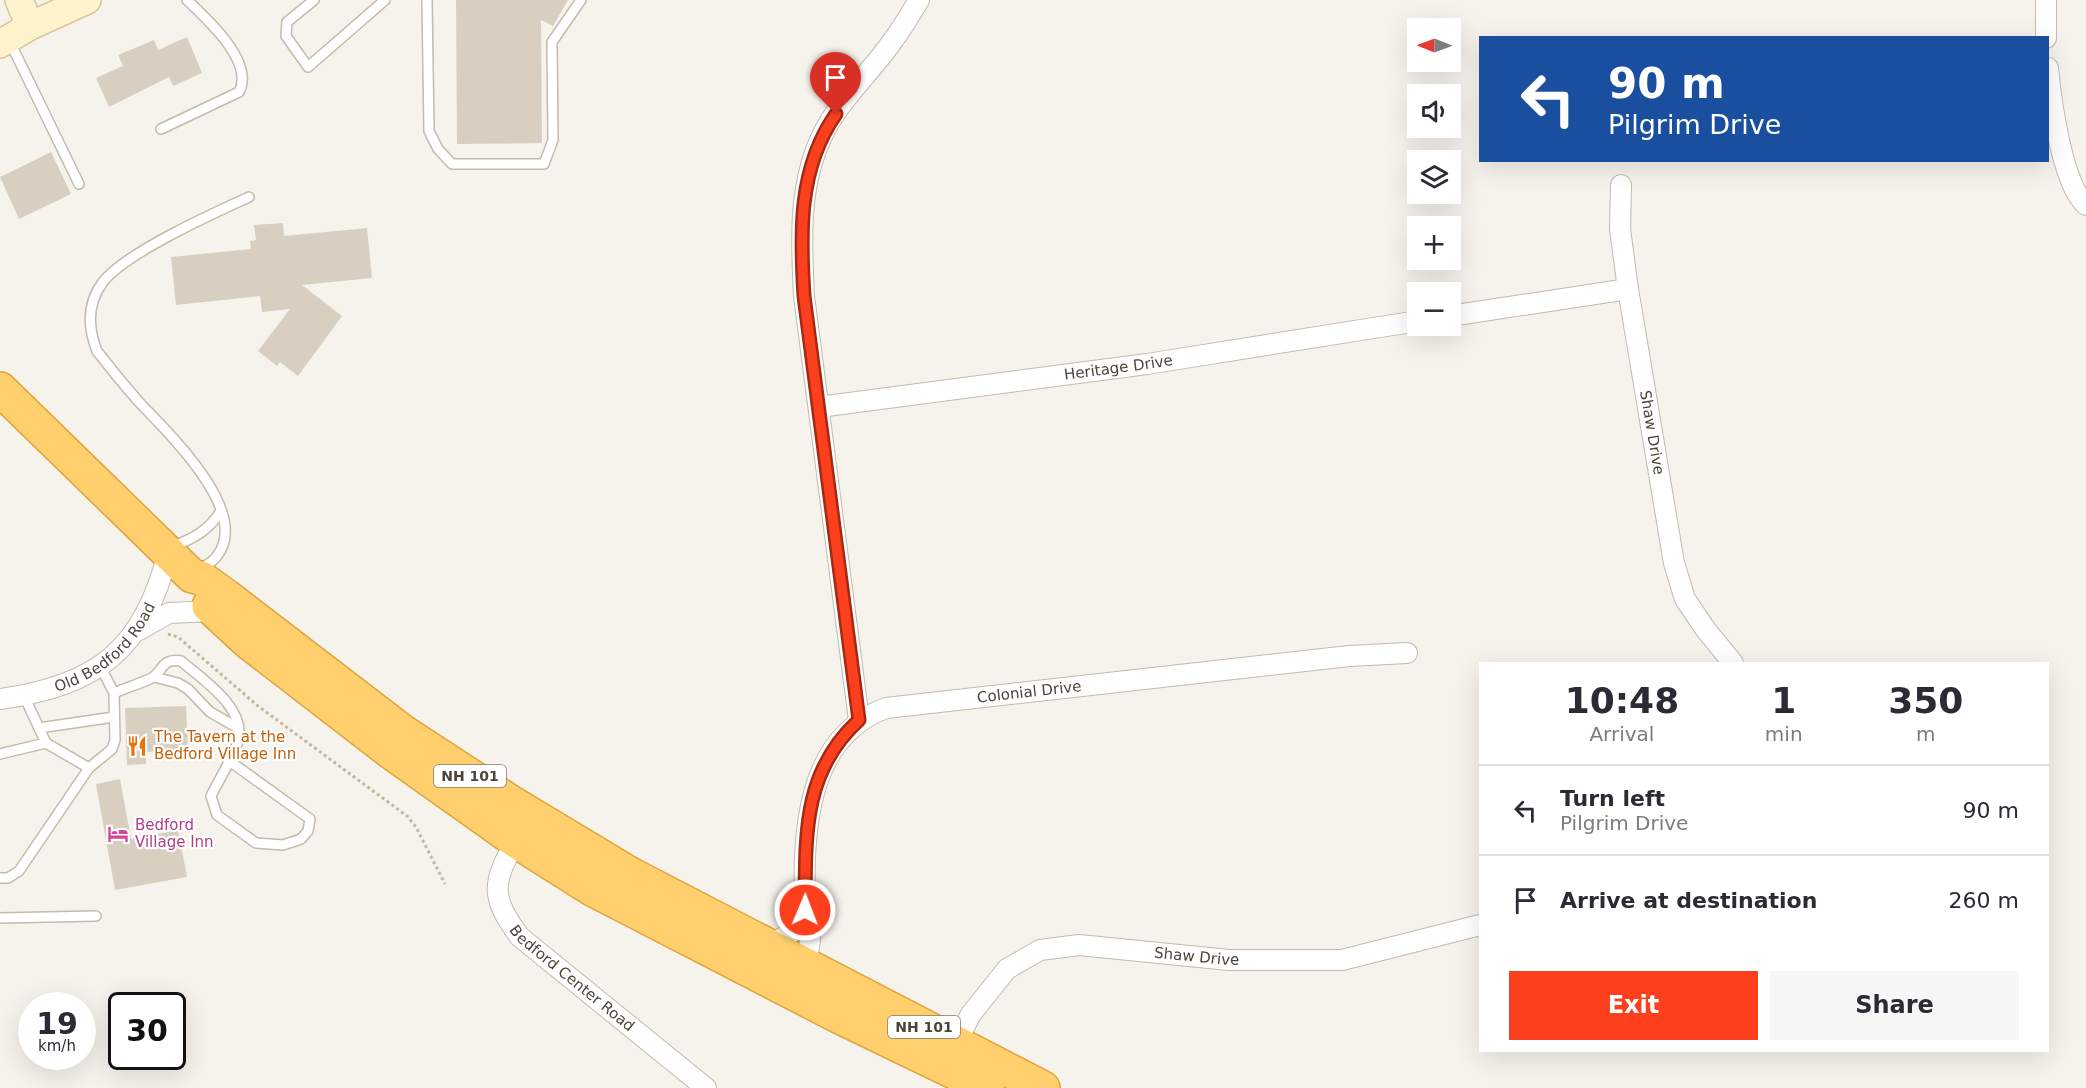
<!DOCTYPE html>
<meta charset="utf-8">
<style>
body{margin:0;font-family:"DejaVu Sans",sans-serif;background:#f7f7f7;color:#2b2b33;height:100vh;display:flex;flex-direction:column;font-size:22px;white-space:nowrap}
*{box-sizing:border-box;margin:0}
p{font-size:20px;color:#7c7c81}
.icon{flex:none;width:33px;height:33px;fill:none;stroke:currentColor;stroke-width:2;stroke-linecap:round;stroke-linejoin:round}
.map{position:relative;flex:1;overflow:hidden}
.sheet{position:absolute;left:1479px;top:662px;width:570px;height:390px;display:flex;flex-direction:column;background:#fff;border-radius:0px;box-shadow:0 6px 24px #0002}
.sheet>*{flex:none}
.guide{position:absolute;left:1479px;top:36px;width:570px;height:126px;border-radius:0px;box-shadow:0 6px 24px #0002;background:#1a4fa0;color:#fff;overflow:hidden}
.needle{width:39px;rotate:271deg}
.buttons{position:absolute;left:1407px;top:18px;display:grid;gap:12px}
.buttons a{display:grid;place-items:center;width:54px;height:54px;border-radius:0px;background:#fff;box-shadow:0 6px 24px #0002;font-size:30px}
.speed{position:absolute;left:18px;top:992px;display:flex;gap:12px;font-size:30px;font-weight:700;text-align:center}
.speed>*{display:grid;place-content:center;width:78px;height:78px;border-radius:50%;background:#fff;box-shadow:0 6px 24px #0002;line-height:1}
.speed small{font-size:15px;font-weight:400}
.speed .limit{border:3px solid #111;border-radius:9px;background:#fff;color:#111}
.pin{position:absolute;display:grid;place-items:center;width:51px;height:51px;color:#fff;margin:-62px -26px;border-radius:50% 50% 50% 0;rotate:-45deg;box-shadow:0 0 6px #0007}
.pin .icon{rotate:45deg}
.me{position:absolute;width:66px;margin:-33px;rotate:1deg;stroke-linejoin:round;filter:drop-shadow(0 0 4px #0008)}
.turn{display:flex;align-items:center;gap:21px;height:126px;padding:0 30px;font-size:27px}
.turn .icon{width:78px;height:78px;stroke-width:2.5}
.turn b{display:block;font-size:42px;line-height:51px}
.eta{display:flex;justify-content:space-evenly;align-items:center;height:102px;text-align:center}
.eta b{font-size:36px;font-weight:800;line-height:42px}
.primary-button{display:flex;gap:12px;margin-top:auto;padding:12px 30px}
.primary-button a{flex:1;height:69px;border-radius:0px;background:#fc3f1d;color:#fff;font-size:24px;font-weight:800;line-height:69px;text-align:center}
.primary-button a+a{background:#f7f7f7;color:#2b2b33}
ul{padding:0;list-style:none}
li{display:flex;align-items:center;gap:18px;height:90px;padding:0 30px;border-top:2px solid #e1e1e2}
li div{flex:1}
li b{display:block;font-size:22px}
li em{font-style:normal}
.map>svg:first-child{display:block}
.building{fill:#d8cfc1}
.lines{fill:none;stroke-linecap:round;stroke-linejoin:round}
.lane-casing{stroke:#c2bbae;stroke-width:12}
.street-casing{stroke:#c2bbae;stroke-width:22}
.secondary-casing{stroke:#d6c79b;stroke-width:30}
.highway-casing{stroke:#e0a43c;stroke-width:36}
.path{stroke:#c4b79f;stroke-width:3;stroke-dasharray:3 3;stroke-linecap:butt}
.lane{stroke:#fff;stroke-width:9}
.street{stroke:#fff;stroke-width:20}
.secondary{stroke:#fff3cd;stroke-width:27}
.highway{stroke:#ffcf6e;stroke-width:33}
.route-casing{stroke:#a42913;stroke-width:15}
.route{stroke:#fc3f1d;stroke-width:10}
.labels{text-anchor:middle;stroke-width:4.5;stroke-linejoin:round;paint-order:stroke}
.shield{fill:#fff;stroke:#817c74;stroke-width:1.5}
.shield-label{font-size:14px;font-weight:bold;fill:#4b4439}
.street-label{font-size:15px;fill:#4b4439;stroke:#fff}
.food-label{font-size:15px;fill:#c56008;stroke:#fff;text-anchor:start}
.hotel-label{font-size:15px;fill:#b23c85;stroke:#fff;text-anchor:start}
</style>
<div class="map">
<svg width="2086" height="1088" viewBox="0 0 2086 1088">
<rect width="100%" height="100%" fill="#f6f3ec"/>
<g class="building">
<polygon points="456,0 568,0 553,26 541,20 542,143 457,144"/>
<polygon points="187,37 202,73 173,86 169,77 109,107 96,78 123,66 118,55 154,40 158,50"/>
<polygon points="51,152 71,194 19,219 0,177"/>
<polygon points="283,223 284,236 367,228 372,278 302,285 342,316 298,376 280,362 277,366 258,351 290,309 262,312 260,296 176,305 171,257 251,249 250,241 256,240 254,225"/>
<polygon points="186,706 188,750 146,752 146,764 127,765 125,708"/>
<polygon points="120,779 131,839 178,830 187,877 115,890 96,784"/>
</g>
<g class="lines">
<g class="lane-casing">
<g id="lane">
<polyline points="314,0 287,22 286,36 308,67 385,0"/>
<polyline points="427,0 429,131 438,149 452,164 544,164 553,140 552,42 581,0"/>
<polyline points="9,40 79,184"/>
<path d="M161 129 239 92C255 62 207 19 187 0"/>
<path d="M171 547C193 539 208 531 221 511"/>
<path d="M199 571C204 566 213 562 217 556 252 511 166 431 138 401 124 385 110 368 97 351 88 328 87 303 103 282 125 253 214 213 249 197"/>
<polyline points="154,677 178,683 188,689 210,712 238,728"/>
<path d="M114 693C126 688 138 684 150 679 164 672 160 658 181 661 202 679 247 708 238 741 232 760 219 779 211 796L217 815 256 843 283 845 301 839 308 831 310 819 228 760"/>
<polyline points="24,696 46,743 89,768"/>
<polyline points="39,728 114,717"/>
<polyline points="0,754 46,743"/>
<polyline points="0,878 8,878 19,871 89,768 112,749 115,740 114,693 100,666"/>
<polyline points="0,918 96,916"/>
</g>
</g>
<g class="street-casing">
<g id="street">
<polyline points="2046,38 2046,0"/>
<path d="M2048 68C2051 100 2062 184 2086 205"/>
<path id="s1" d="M1621 185 1620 229 1628 289 1674 563 1685 599 1706 630 1733 663"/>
<polyline points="1450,316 1628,289"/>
<path id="s2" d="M819 407 1147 364 1418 321"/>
<polyline points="139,630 169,613 213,611"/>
<path id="s3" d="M0 699C97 686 144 649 168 553"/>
<path d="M859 720 804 296C801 240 798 181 825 130 843 96 873 70 894 39 903 27 911 13 919 0"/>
<path id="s4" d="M516 841C491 884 491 898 520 937L706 1088"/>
<polyline points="767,947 794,931 805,911"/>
<path id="s5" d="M799 968 805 967C808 953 812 939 809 925 808 919 805 914 805 907 803 834 805 738 886 708L1349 656 1407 653"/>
<path id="s6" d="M956 1043 971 1014 1007 969 1040 950 1079 945 1229 960H1342L1480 925"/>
</g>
</g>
<g class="secondary-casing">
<g id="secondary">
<polyline points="19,0 30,26"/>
<polyline points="0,44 30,26 87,0"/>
</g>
</g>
<g class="highway-casing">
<g id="highway">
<polyline points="0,389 192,576 201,578 226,596 402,731 512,803 630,874 1043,1088"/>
<polyline points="209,606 248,642 388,750 516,841 592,889 838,1016 987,1088"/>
</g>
</g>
<polyline class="path" points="168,634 178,637 258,706 407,816 416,827 445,884"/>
<use href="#lane" class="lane"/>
<use href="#street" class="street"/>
<use href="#secondary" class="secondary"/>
<use href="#highway" class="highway"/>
</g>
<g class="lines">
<g class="route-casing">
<path id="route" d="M805 910C806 838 801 773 859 720L804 296C800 233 798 168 836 114"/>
</g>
<use href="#route" class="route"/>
</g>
<defs>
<g id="restaurant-bare" transform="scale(1.62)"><path d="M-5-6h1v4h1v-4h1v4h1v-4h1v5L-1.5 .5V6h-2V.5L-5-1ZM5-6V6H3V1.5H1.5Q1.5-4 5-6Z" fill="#e8710a" stroke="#fff" stroke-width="2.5" paint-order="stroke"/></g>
<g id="hotel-bare" transform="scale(1.62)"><path d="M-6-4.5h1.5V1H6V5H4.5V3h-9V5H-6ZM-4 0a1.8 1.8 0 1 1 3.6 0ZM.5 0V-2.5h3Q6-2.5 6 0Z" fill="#d1479c" stroke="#fff" stroke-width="2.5" paint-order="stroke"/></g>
</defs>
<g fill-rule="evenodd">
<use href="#restaurant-bare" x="137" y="746"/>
<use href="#hotel-bare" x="118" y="834"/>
</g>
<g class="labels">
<g class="shield">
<rect x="434" y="765" width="72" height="22" rx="4.5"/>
<rect x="888" y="1016" width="72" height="22" rx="4.5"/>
</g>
<g class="shield-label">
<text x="470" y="781">NH 101</text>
<text x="924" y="1032">NH 101</text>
</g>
<g class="street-label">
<text dy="5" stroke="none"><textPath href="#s2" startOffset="302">Heritage Drive</textPath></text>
<text dy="5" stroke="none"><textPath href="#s1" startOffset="250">Shaw Drive</textPath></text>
<text dy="5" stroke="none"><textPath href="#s3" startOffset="122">Old Bedford Road</textPath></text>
<text dy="5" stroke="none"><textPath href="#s5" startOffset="442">Colonial Drive</textPath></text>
<text dy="5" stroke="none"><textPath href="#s6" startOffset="286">Shaw Drive</textPath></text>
<text dy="5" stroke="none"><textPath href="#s4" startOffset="172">Bedford Center Road</textPath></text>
</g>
<g class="food-label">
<text x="154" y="742">The Tavern at the<tspan x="154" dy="17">Bedford Village Inn</tspan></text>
</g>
<g class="hotel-label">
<text x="135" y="830">Bedford<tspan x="135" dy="17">Village Inn</tspan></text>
</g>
</g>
</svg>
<div class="buttons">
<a><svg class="needle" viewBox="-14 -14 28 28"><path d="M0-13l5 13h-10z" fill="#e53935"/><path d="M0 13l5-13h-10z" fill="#7c7c81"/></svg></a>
<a><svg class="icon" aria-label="sound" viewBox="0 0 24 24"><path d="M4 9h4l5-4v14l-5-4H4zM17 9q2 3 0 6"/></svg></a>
<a><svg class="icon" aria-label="layers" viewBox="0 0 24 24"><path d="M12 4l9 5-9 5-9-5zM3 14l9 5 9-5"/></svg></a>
<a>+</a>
<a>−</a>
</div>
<div class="speed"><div>19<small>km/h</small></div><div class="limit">30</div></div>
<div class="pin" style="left:836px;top:114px;background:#d93025"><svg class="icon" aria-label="arrive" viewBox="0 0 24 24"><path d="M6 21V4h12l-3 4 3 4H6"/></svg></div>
<svg class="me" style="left:805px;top:910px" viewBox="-20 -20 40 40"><circle r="17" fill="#fc3f1d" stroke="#fff" stroke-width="3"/><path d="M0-11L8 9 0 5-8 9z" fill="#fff"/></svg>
<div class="guide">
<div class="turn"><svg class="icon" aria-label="left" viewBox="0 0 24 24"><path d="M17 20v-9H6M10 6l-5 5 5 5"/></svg><div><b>90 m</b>Pilgrim Drive</div></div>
</div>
<section class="sheet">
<div class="eta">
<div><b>10:48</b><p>Arrival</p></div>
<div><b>1</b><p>min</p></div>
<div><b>350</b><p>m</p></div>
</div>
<ul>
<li><svg class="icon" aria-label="left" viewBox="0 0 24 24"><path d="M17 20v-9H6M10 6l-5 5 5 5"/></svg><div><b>Turn left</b><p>Pilgrim Drive</p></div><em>90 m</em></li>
<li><svg class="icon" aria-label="arrive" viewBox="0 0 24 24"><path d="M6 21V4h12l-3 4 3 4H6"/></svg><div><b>Arrive at destination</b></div><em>260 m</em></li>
</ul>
<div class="primary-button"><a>Exit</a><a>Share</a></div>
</section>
</div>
